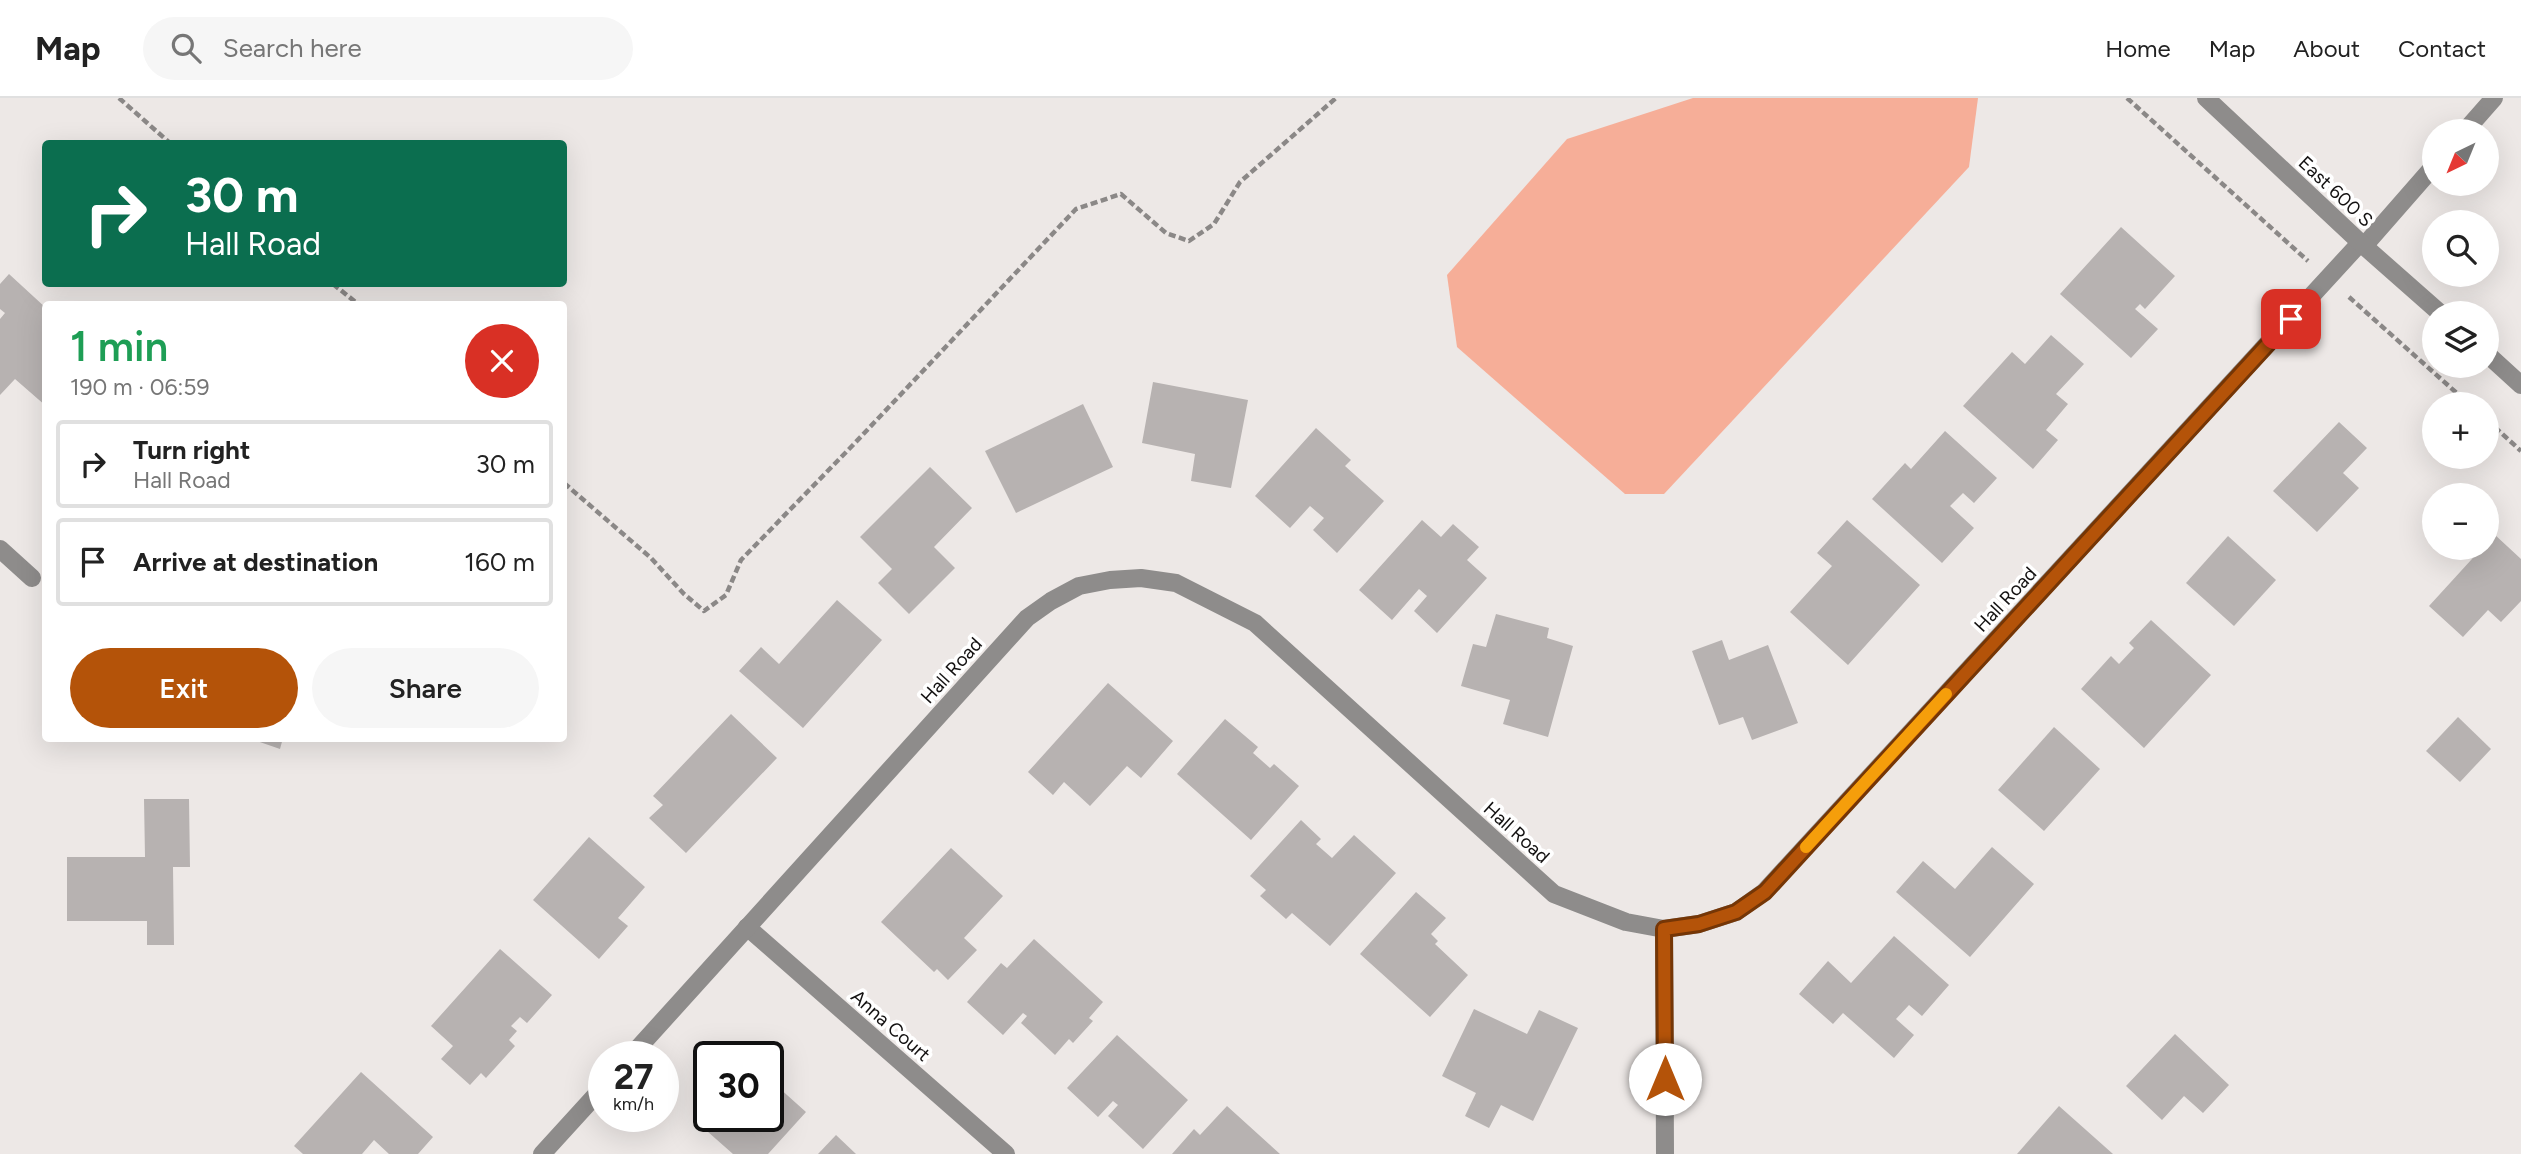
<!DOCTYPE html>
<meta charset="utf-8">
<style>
body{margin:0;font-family:Figtree,sans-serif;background:#f6f6f6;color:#222;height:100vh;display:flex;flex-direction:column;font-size:26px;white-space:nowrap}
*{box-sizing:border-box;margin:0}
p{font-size:23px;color:#767676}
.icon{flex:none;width:38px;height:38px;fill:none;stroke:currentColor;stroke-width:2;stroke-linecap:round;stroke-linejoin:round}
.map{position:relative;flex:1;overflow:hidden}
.sheet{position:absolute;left:42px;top:203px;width:525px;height:441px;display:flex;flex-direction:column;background:#fff;border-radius:7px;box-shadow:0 7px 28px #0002}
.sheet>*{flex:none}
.top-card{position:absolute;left:42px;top:42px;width:525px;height:147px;border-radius:7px;box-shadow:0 7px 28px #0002;background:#0b6e4f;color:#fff;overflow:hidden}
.needle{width:46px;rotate:223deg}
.buttons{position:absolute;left:2422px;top:21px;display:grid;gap:14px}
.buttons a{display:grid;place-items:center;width:77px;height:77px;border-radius:50%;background:#fff;box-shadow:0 7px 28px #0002;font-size:35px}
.speed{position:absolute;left:588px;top:943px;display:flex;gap:14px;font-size:35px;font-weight:700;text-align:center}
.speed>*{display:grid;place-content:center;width:91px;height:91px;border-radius:50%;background:#fff;box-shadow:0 7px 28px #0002;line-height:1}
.speed small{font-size:18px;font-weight:400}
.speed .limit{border:4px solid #111;border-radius:10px;background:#fff;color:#111}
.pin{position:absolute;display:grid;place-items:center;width:60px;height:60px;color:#fff;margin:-30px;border-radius:14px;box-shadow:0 4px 10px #0006}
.me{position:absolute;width:77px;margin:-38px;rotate:0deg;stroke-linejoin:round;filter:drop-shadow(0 0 5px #0008)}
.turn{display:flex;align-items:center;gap:24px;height:147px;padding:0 28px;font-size:32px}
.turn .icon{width:91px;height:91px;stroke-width:2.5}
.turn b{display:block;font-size:49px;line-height:60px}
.round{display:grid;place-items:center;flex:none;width:74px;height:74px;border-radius:37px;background:#f6f6f6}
.overview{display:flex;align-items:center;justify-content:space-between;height:119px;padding:0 28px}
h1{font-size:42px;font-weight:600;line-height:52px;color:#1e9e55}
.cta{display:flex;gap:14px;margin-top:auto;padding:14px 28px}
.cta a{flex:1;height:80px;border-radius:42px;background:#b45309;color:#fff;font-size:28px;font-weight:600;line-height:80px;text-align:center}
.cta a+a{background:#f6f6f6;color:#222}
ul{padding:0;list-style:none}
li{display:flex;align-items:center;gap:21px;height:88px;margin:0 14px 10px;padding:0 14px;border:4px solid #e0e0e0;border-radius:7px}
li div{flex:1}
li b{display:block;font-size:26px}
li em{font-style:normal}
header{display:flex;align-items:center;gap:42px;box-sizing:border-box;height:98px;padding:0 35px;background:#fff;border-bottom:2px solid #e0e0e0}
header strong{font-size:33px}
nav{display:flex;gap:38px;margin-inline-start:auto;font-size:24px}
.search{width:490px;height:63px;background:#f6f6f6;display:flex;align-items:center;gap:18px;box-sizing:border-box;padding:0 24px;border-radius:38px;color:#767676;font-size:26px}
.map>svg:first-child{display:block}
.water{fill:#f6ae98}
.building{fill:#b7b2b1}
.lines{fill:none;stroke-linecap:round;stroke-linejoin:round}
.path{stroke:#8b8887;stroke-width:4.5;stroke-dasharray:7 3.5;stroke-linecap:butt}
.minor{stroke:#8e8c8b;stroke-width:18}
.tertiary{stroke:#8e8c8b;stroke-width:18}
.route-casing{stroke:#753606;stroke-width:18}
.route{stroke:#b45309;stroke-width:12}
.slow{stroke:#f59e0b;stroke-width:12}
.labels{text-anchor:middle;stroke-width:7;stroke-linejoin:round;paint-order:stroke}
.street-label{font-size:19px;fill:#131111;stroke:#fff}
</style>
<header>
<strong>Map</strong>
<div class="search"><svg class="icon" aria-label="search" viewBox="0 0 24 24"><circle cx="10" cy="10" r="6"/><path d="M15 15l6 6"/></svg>Search here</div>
<nav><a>Home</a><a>Map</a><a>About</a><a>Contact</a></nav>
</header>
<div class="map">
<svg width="2521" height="1056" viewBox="0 0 2521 1056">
<rect width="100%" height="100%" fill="#ede8e6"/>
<polygon class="water" points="1693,0 1978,0 1969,69 1664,396 1625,396 1457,249 1447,177 1567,41"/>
<g class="building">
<polygon points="2121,129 2175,178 2145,211 2140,206 2135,211 2158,231 2131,260 2060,196"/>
<polygon points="9,176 46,210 46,308 15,281 0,297 0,221 5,215 0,211 0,186"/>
<polygon points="2051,237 2084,266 2056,296 2068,306 2046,332 2058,342 2033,371 1963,308 2012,254 2025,266"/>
<polygon points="1153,284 1248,302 1231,390 1191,383 1195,356 1142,345"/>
<polygon points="1083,306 1113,369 1016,415 985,353"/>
<polygon points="2339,324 2367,350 2343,375 2359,390 2317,434 2273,393"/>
<polygon points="1316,330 1351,362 1345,368 1384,403 1337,455 1313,432 1324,420 1310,408 1290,430 1255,398"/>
<polygon points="1945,333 1997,380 1974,405 1963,395 1950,408 1974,430 1942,465 1872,401 1905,365 1911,371"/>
<polygon points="930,369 972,410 934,449 955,470 909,516 878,485 892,471 860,439"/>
<polygon points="1422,422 1441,439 1453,426 1479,449 1467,462 1487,480 1437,535 1414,513 1427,498 1419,491 1392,522 1359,492"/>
<polygon points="1847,422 1920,487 1848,567 1790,514 1832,468 1817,455"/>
<polygon points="2494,436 2521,461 2521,503 2501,524 2488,512 2463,539 2429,508 2482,450 2487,450 2487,445"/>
<polygon points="2228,438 2276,482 2234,528 2186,485"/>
<polygon points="837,502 882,542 803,630 739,573 761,549 779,566"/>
<polygon points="1496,516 1549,530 1547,540 1573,548 1548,639 1503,626 1510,602 1461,588 1473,546 1486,549"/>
<polygon points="2151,522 2211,577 2144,650 2081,591 2111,558 2119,566 2134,550 2129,545"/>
<polygon points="1722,542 1729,562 1768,547 1798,625 1752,642 1743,619 1719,627 1692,553"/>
<polygon points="1108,585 1173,643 1141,680 1127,668 1090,708 1064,684 1053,697 1028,674"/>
<polygon points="731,616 777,660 686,755 649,720 663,707 653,698"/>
<polygon points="2458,619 2491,651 2460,684 2426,653"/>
<polygon points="1225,621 1258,649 1253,655 1270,670 1274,666 1299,688 1251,742 1177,676"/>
<polygon points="2054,629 2100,671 2044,733 1998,692"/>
<polygon points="248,640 283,640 280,651"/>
<polygon points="144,701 189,701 190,769 173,769 174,847 147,847 147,823 67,823 67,759 145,759"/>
<polygon points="1301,722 1321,741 1316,746 1332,760 1354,737 1396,775 1330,848 1292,815 1286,821 1260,798 1266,792 1250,778"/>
<polygon points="589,739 645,789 618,820 628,828 599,861 533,802"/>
<polygon points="1992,749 2034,786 1970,859 1896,794 1923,763 1955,791"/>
<polygon points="951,750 1003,798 964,840 977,852 948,882 937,871 934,874 881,824"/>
<polygon points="1416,794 1446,820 1431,836 1438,843 1435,846 1468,877 1430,919 1360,856"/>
<polygon points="1894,838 1949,887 1922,918 1909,907 1896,921 1914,937 1894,960 1843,915 1833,926 1799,896 1828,863 1851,885"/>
<polygon points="1034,841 1103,904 1089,920 1093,923 1073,945 1069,941 1055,957 1021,925 1027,918 1023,915 1003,937 967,904 1001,865 1007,870"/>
<polygon points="500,851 552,897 527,925 520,919 511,928 517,933 509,942 515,948 486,980 481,975 470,987 441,961 453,948 431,928"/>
<polygon points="1474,911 1527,936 1539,912 1578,930 1533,1023 1501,1007 1489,1030 1465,1018 1476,995 1442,978"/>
<polygon points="2175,936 2229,987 2203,1015 2184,998 2162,1022 2126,988"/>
<polygon points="1117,937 1188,1002 1143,1051 1108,1018 1118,1007 1113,1003 1098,1019 1067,990"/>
<polygon points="361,974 433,1039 418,1056 389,1056 374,1042 362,1056 303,1056 294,1048"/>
<polygon points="768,980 806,1014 768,1056 733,1056 699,1026 709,1015 709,1018 768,1018"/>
<polygon points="1227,1008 1280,1056 1172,1056 1194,1031 1200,1037"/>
<polygon points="2059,1008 2113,1056 2017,1056"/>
<polygon points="836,1037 856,1056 818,1056"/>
</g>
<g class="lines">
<g class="path">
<polyline points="119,0 171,46"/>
<polyline points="2127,0 2308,163"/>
<polyline points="333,186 358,206"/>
<polyline points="2349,199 2469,306"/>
<polyline points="2487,322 2521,353"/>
<polyline points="564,385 651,460 684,496 704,513 726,497 741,462 853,347 1076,111 1121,96 1166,135 1189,143 1214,126 1240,84 1336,0"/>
</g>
<g class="minor">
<polyline points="2465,33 2494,0"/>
<polyline points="2364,148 2434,68"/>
<polyline points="0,451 32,480"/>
<polyline points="747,829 1006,1056"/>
<polyline points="1664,831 1665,1056"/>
<polyline points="630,959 1027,520 1051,503 1079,488 1110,482 1141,480 1176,485 1255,525 1554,796 1626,824 1664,831 1699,826 1736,814 1764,794 2360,145"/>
<polyline points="542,1056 604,988"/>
</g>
<g class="tertiary">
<polyline points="2206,0 2364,148 2440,215"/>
<polyline points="2487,256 2521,287"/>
</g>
</g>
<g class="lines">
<g class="route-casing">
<polyline id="route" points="1665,981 1664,831 1699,826 1736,814 1765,794 2291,221"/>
</g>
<use href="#route" class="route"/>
<polyline class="slow" points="1806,749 1946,596"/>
</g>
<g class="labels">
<g class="street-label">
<text transform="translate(2336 93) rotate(43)" y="7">East 600 S</text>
<text transform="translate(2005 501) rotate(-47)" y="7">Hall Road</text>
<text transform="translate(951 572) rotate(-48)" y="7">Hall Road</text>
<text transform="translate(1517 734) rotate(42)" y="7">Hall Road</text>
<text transform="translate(891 927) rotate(41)" y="7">Anna Court</text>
</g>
</g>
</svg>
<div class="buttons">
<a><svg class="needle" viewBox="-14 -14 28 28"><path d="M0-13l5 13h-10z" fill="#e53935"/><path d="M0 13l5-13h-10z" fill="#767676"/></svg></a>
<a><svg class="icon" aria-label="search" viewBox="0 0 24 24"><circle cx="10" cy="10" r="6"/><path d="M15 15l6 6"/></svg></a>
<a><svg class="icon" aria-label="layers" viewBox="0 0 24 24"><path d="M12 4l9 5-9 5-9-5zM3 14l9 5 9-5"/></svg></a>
<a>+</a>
<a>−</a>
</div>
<div class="speed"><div>27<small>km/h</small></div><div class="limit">30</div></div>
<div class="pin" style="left:2291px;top:221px;background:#d93025"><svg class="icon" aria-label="arrive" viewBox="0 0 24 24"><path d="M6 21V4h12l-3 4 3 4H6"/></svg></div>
<svg class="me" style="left:1665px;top:981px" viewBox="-20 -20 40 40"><circle r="19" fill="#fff"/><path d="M0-13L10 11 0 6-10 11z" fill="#b45309"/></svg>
<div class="top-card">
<div class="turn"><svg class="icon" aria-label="right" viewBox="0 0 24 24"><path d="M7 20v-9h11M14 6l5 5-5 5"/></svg><div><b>30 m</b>Hall Road</div></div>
</div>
<section class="sheet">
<div class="overview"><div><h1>1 min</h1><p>190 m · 06:59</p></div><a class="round" style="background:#d93025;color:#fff"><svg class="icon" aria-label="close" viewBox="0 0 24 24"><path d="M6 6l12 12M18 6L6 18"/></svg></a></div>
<ul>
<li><svg class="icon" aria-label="right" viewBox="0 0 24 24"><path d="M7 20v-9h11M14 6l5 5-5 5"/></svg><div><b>Turn right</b><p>Hall Road</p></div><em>30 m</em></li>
<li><svg class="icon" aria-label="arrive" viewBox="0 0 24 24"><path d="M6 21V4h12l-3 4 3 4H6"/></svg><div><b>Arrive at destination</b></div><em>160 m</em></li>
</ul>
<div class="cta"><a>Exit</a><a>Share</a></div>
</section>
</div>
